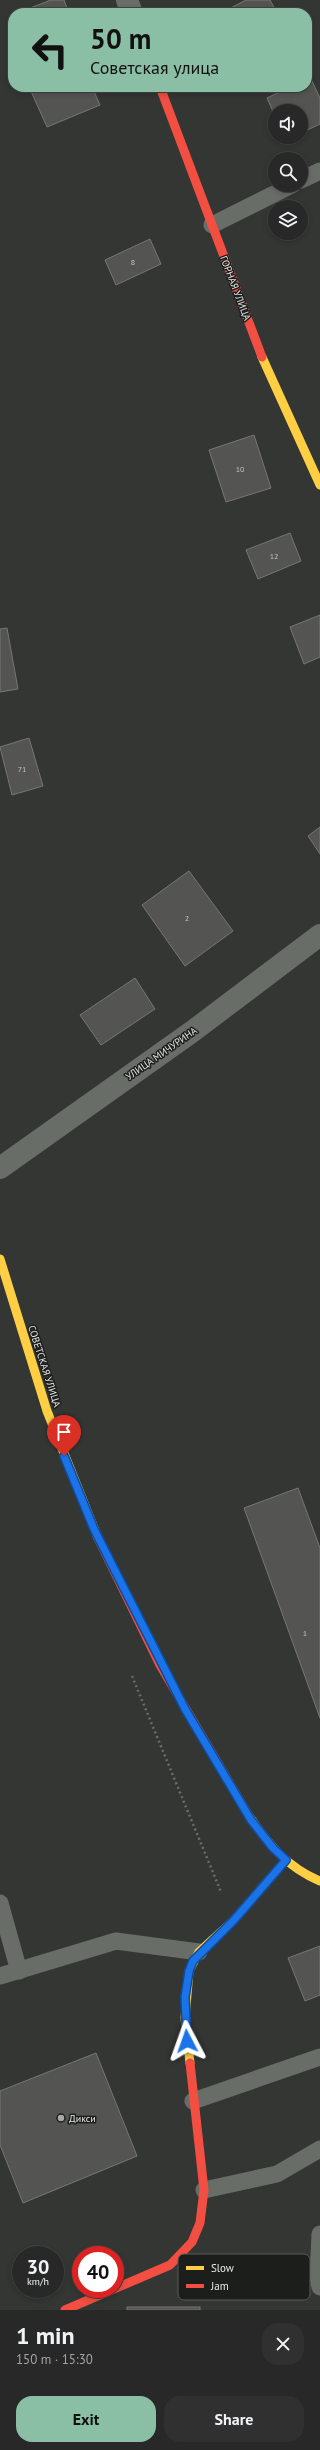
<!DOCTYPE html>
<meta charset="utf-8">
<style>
body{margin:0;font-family:"PT Sans",sans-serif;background:#2f302f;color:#f1f3f6;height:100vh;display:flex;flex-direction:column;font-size:15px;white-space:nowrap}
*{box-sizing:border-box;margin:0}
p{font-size:13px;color:#a4a6a7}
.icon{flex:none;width:22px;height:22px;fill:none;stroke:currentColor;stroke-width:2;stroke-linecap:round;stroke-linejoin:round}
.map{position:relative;height:2310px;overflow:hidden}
.drawer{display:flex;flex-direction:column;background:#272827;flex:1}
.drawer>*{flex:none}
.guide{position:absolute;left:8px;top:8px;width:304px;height:84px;border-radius:16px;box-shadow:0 2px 6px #0003,0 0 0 1px #434444;background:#8abfa5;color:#111;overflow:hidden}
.buttons{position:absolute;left:268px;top:104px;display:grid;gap:8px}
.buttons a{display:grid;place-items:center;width:40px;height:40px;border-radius:50%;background:#272827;box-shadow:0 2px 6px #0003,0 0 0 1px #434444;font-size:20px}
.speed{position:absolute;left:12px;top:2246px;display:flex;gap:8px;font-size:20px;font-weight:700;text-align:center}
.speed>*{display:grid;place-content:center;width:52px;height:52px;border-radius:50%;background:#272827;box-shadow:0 2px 6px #0003,0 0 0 1px #434444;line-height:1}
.speed small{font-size:10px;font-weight:400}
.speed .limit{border:6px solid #d22;background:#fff;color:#111}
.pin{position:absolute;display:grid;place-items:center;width:34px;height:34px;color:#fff;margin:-41px -17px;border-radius:50% 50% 50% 0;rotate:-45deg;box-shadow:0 0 4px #0007}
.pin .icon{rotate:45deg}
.me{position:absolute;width:44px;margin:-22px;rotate:356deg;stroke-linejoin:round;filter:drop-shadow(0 0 3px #0008)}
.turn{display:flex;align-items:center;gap:14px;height:84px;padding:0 16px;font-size:18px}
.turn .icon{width:52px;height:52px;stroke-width:2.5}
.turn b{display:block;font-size:28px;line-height:34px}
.round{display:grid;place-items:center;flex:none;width:42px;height:42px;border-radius:16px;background:#2f302f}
.summary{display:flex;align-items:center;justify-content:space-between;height:68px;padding:0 16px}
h1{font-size:24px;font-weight:700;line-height:30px}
.primary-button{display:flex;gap:8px;margin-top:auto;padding:8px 16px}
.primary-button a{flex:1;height:46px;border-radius:16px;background:#8abfa5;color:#111;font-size:16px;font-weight:700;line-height:46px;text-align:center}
.primary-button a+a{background:#2f302f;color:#f1f3f6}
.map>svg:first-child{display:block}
.building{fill:#545453;stroke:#777675}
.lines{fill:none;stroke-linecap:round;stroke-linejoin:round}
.path{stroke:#696c69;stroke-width:2.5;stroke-dasharray:2 3;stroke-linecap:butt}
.lane{stroke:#696d68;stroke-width:17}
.street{stroke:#696d68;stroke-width:22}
.slow{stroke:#ffcf43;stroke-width:9}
.jam{stroke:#f24e42;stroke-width:9}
.route-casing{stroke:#114b97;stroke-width:10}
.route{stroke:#1a73e8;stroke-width:7}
.poi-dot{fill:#a8aaa8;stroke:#1c1e1c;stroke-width:1.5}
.labels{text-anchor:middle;stroke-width:3;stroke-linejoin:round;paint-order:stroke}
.number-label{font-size:8px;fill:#c2c4c2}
.street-label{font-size:10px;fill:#e7e9e7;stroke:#1c1e1c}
.poi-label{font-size:10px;fill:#e7e9e7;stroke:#1c1e1c;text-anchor:start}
.key{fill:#1c1e1c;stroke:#595b59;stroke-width:1}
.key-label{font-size:11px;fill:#e7e9e7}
</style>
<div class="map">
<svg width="320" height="2310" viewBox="0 0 320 2310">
<rect width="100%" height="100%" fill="#343634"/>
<g class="building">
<polygon points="51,0 64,0 69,13 17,13"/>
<polygon points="246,0 270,0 277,13 221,13"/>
<polygon points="310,77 320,98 320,124 301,133 301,111 275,111 275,116 267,98 290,87 307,87 307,78"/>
<polygon points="34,87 92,87 100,105 47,127 30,89"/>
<polygon points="150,239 161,264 116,285 105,260"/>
<polygon points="254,435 271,488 226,502 209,450"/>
<polygon points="290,533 301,561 258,579 246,550"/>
<polygon points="320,615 320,657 304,664 290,627"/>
<polygon points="7,628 18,689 0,692 0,629"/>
<polygon points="29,738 43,786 12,795 0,747"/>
<polygon points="320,827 320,854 308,836"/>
<polygon points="189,871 233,931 185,966 142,905"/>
<polygon points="135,978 155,1009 101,1045 80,1015"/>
<polygon points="298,1488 320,1548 320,1718 244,1508"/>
<polygon points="320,1946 320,1995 305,2001 288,1958"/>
<polygon points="96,2053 137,2156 23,2203 0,2145 0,2091"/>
<rect x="127" y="2307" width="73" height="3"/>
</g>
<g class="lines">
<polyline class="path" points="132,1676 221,1892"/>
<g class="lane">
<polyline points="301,180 320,171"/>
<polyline points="212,225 292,185"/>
<polyline points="0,1903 19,1971"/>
<polyline points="0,1976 116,1941 199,1952"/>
<polyline points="193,2101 320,2057"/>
<polyline points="204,2190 277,2174 320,2149"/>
<polyline points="320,2234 318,2277 320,2287"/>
</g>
<g class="street">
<polyline points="127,0 132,13"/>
<polyline points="0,1168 193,1031 320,935"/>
</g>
<g class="slow">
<polyline points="262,357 320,485"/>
<polyline points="0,1259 47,1411 98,1538"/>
<path d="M249 1816C268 1844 288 1868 320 1881"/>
<polyline points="190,2063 185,2018 189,1971 199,1952 234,1920 286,1860"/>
</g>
<g class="jam">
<polyline points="160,87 262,357"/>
<polyline points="98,1538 160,1665 249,1816"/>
<polyline points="65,2310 170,2265 192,2242 200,2223 204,2190 190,2063"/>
</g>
</g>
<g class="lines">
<g class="route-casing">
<polyline id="route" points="64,1456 94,1529 185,1709 251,1820 273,1848 286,1860 234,1920 193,1961 189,1971 185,1997 187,2041"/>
</g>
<use href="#route" class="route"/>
</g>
<circle class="poi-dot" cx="61" cy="2118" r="4"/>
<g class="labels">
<g class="number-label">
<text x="133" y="265">8</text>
<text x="240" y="472">10</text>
<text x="274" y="559">12</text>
<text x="22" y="772">71</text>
<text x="187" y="921">2</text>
<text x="305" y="1636">1</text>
</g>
<g class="street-label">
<text transform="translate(236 288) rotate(69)" y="4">ГОРНАЯ УЛИЦА</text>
<text transform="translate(161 1053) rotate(-35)" y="4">УЛИЦА МИЧУРИНА</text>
<text transform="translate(45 1366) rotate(72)" y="4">СОВЕТСКАЯ УЛИЦА</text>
</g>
<g class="poi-label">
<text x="69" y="2122">Дикси</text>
</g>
</g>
<rect x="178" y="2254" width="132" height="46" rx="6" class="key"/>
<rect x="186" y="2266" width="18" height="4" fill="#ffcf43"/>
<rect x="186" y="2284" width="18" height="4" fill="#f24e42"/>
<g class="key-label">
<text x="211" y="2272">Slow</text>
<text x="211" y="2290">Jam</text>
</g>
</svg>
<div class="buttons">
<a><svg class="icon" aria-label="sound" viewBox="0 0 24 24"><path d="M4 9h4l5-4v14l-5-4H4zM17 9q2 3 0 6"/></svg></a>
<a><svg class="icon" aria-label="search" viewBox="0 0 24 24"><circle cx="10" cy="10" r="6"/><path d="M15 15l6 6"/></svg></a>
<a><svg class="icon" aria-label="layers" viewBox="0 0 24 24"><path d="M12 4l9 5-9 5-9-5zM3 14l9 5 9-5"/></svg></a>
</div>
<div class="speed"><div>30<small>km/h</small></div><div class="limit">40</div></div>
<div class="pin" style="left:64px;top:1456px;background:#d93025"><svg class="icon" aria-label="arrive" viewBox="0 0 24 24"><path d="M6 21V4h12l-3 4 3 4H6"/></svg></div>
<svg class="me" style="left:187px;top:2041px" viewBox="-20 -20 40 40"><path d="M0-17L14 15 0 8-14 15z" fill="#1a73e8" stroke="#fff" stroke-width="4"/></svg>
<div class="guide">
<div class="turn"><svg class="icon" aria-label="left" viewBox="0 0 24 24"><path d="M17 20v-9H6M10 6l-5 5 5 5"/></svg><div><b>50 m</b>Советская улица</div></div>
</div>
</div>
<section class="drawer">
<div class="summary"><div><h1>1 min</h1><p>150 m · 15:30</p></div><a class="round"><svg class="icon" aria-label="close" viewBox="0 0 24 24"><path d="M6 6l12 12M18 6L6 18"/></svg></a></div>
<div class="primary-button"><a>Exit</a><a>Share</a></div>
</section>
